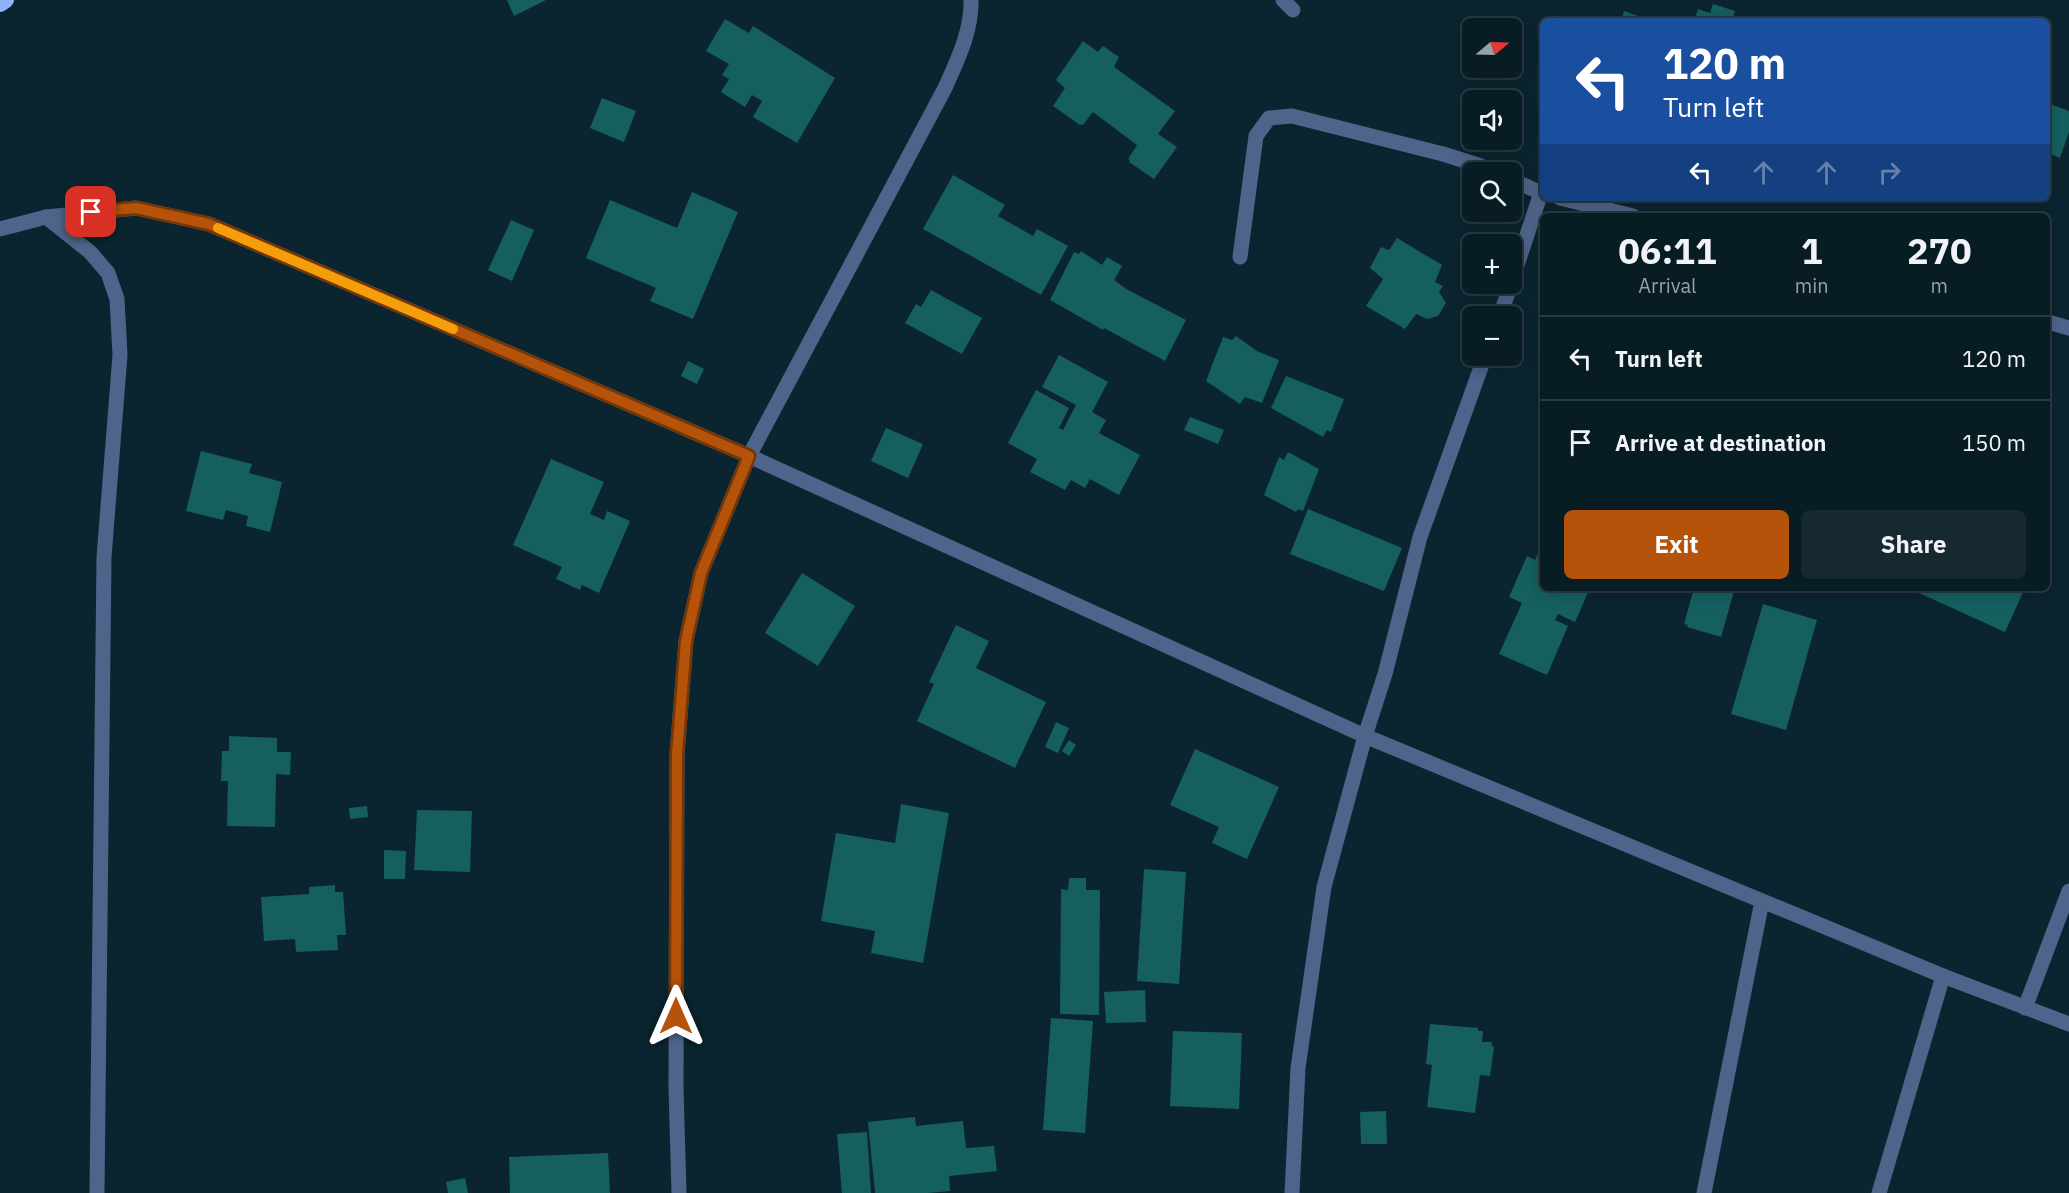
<!DOCTYPE html>
<meta charset="utf-8">
<style>
body{margin:0;font-family:"IBM Plex Sans",sans-serif;background:#162931;color:#f1f3f6;height:100vh;display:flex;flex-direction:column;font-size:22px;white-space:nowrap}
*{box-sizing:border-box;margin:0}
p{font-size:20px;color:#98a1a6}
.icon{flex:none;width:33px;height:33px;fill:none;stroke:currentColor;stroke-width:2;stroke-linecap:round;stroke-linejoin:round}
.map{position:relative;flex:1;overflow:hidden}
.drawer{position:absolute;left:1540px;top:213px;width:510px;height:378px;display:flex;flex-direction:column;background:#081c24;border-radius:9px;box-shadow:0 3px 15px #0003,0 0 0 2px #293a41}
.drawer>*{flex:none}
.top-card{position:absolute;left:1540px;top:18px;width:510px;height:183px;border-radius:9px;box-shadow:0 3px 15px #0003,0 0 0 2px #293a41;background:#1a4fa0;color:#fff;overflow:hidden}
.needle{width:39px;rotate:71deg}
.fabs{position:absolute;left:1462px;top:18px;display:grid;gap:12px}
.fabs a{display:grid;place-items:center;width:60px;height:60px;border-radius:9px;background:#081c24;box-shadow:0 3px 15px #0003,0 0 0 2px #293a41;font-size:30px}
.pin{position:absolute;display:grid;place-items:center;width:51px;height:51px;color:#fff;margin:-26px;border-radius:12px;box-shadow:0 3px 9px #0006}
.me{position:absolute;width:66px;margin:-33px;rotate:0deg;stroke-linejoin:round;filter:drop-shadow(0 0 4px #0008)}
.turn{display:flex;align-items:center;gap:21px;height:126px;padding:0 24px;font-size:27px}
.turn .icon{width:78px;height:78px;stroke-width:2.5}
.turn b{display:block;font-size:42px;line-height:51px}
.lanes{display:flex;align-items:center;height:57px;padding:0 24px;background:#0003;justify-content:center;gap:30px;direction:ltr}
.lanes .off{opacity:.35}
.eta{display:flex;justify-content:space-evenly;align-items:center;height:102px;text-align:center}
.eta b{font-size:36px;font-weight:700;line-height:42px}
.cta{display:flex;gap:12px;margin-top:auto;padding:12px 24px}
.cta a{flex:1;height:69px;border-radius:9px;background:#b45309;color:#fff;font-size:24px;font-weight:700;line-height:69px;text-align:center}
.cta a+a{background:#162931;color:#f1f3f6}
ul{padding:0;list-style:none}
li{display:flex;align-items:center;gap:18px;height:84px;padding:0 24px;border-top:2px solid #293a41}
li div{flex:1}
li b{display:block;font-size:22px}
li em{font-style:normal}
.map>svg:first-child{display:block}
.building{fill:#155f5f}
.lines{fill:none;stroke-linecap:round;stroke-linejoin:round}
.service{stroke:#4f648a;stroke-width:15}
.minor{stroke:#4f648a;stroke-width:15}
.trunk{stroke:#8eb4f7;stroke-width:16}
.route-casing{stroke:#753606;stroke-width:15}
.route{stroke:#b45309;stroke-width:10}
.slow{stroke:#f59e0b;stroke-width:10}
</style>
<div class="map">
<svg width="2069" height="1193" viewBox="0 0 2069 1193">
<rect width="100%" height="100%" fill="#0b2530"/>
<g class="building">
<polygon points="507,0 546,0 514,16"/>
<polygon points="1713,4 1735,11 1732,21 1694,21 1698,9 1710,13"/>
<polygon points="1624,11 1652,21 1621,21"/>
<polygon points="725,19 749,33 753,26 835,78 797,143 753,117 762,101 752,95 745,107 721,92 729,79 722,75 729,64 706,51"/>
<polygon points="1083,41 1098,52 1103,46 1119,57 1114,67 1175,111 1158,134 1177,147 1154,179 1129,162 1130,160 1128,159 1137,145 1093,112 1083,125 1081,124 1080,125 1053,106 1065,88 1056,80"/>
<polygon points="602,98 636,111 624,142 590,128"/>
<polygon points="2050,104 2069,111 2069,132 2060,158 2048,153 2048,107"/>
<polygon points="953,175 1005,205 998,216 1033,236 1037,229 1068,246 1041,295 923,229"/>
<polygon points="692,192 738,212 693,319 650,301 656,288 586,258 610,200 677,228"/>
<polygon points="511,220 534,230 512,281 488,270"/>
<polygon points="1397,238 1442,265 1435,282 1443,286 1439,292 1446,303 1438,316 1427,319 1416,314 1405,329 1366,306 1383,279 1370,268 1381,247 1389,250"/>
<polygon points="1081,251 1102,265 1107,257 1122,266 1114,280 1128,290 1186,320 1165,361 1104,328 1103,330 1050,300 1074,252 1079,254"/>
<polygon points="931,290 982,318 962,354 905,323 916,304 921,307"/>
<polygon points="1236,336 1257,351 1279,360 1262,403 1245,397 1240,404 1206,381 1223,337 1232,340"/>
<polygon points="1059,355 1108,382 1092,412 1106,420 1099,433 1140,455 1119,495 1090,479 1085,488 1071,480 1065,490 1030,472 1037,459 1008,443 1036,390 1069,408 1059,428 1063,430 1076,405 1042,387"/>
<polygon points="688,361 704,369 697,384 681,376"/>
<polygon points="1286,376 1344,399 1331,432 1327,430 1323,437 1271,408"/>
<polygon points="1190,417 1224,430 1218,444 1184,430"/>
<polygon points="886,428 923,444 908,478 871,461"/>
<polygon points="201,451 252,464 249,473 282,482 270,532 246,526 248,516 226,510 223,520 186,511"/>
<polygon points="1288,452 1319,469 1303,511 1298,509 1296,512 1264,495 1279,457 1284,460"/>
<polygon points="551,459 604,482 590,514 604,520 607,511 630,521 599,593 582,585 580,590 556,579 562,567 513,545"/>
<polygon points="1308,509 1402,548 1384,591 1290,554"/>
<polygon points="1544,541 1544,588 1590,588 1575,622 1558,614 1555,620 1568,626 1547,675 1499,654 1522,603 1509,597 1527,556 1535,560"/>
<polygon points="802,573 855,606 818,666 765,633"/>
<polygon points="1694,588 1725,588 1734,591 1721,637 1687,627 1688,625 1684,624"/>
<polygon points="1908,588 2025,588 2005,632"/>
<polygon points="1763,604 1817,620 1786,730 1731,714"/>
<polygon points="956,625 989,641 976,668 1046,702 1015,768 917,721 934,684 929,682"/>
<polygon points="1056,722 1069,728 1058,753 1045,747"/>
<polygon points="229,736 277,738 277,752 291,752 290,775 276,774 275,827 227,826 228,781 221,781 222,751 229,751"/>
<polygon points="1069,740 1076,745 1069,756 1062,751"/>
<polygon points="1195,749 1279,787 1247,859 1212,843 1219,827 1170,805"/>
<polygon points="901,804 949,813 923,963 871,953 875,931 821,921 836,833 895,843"/>
<polygon points="367,806 368,817 350,819 349,808"/>
<polygon points="417,810 472,811 470,872 414,870"/>
<polygon points="384,850 406,851 405,879 384,879"/>
<polygon points="1144,869 1186,872 1179,984 1137,981"/>
<polygon points="1069,878 1086,878 1086,890 1100,890 1099,1015 1060,1014 1061,889 1068,890"/>
<polygon points="335,885 335,892 343,892 346,935 337,935 338,950 296,952 295,939 264,941 261,897 309,894 309,887"/>
<polygon points="1145,990 1146,1022 1106,1023 1104,992"/>
<polygon points="1051,1018 1093,1021 1085,1133 1043,1130"/>
<polygon points="1430,1024 1478,1028 1478,1031 1483,1031 1482,1042 1492,1042 1492,1046 1494,1047 1490,1076 1480,1075 1475,1113 1427,1107 1432,1065 1426,1064"/>
<polygon points="1173,1031 1242,1033 1239,1109 1170,1106"/>
<polygon points="1386,1111 1387,1144 1361,1144 1360,1112"/>
<polygon points="915,1117 916,1126 963,1121 966,1148 994,1146 997,1171 949,1176 950,1191 928,1193 875,1193 868,1122"/>
<polygon points="867,1132 871,1193 842,1193 837,1134"/>
<polygon points="608,1153 610,1193 510,1193 509,1157"/>
<polygon points="465,1178 468,1193 448,1193 446,1182"/>
</g>
<g class="lines">
<polyline class="service" points="1283,0 1293,10"/>
<g class="minor">
<polyline points="1512,180 1544,194"/>
<polyline points="1560,198 1633,216"/>
<polyline points="46,217 90,252 108,273 117,299 120,355 104,557 97,1193"/>
<polyline points="0,229 46,217 136,208 209,224 749,456 1365,736 1943,976 2069,1024"/>
<polyline points="1240,257 1256,136 1269,118 1292,116 1443,154 1478,165 1496,172"/>
<polyline points="1512,280 1541,193"/>
<polyline points="1500,316 1511,284"/>
<polyline points="2048,322 2069,328"/>
<polyline points="2025,1008 2069,891"/>
<path d="M679 1193 676 1088 677 754 686 641 701 573 749 456 945 88C957 61 972 31 971 0"/>
<polyline points="1292,1193 1298,1068 1324,887 1365,736 1385,674 1420,537 1485,356"/>
<polyline points="1704,1193 1762,901"/>
<polyline points="1879,1193 1943,976"/>
</g>
<polyline class="trunk" points="0,4 6,0"/>
</g>
<g class="lines">
<g class="route-casing">
<polyline id="route" points="91,212 136,208 209,224 749,456 701,573 686,641 677,754 676,1016"/>
</g>
<use href="#route" class="route"/>
<polyline class="slow" points="218,228 453,329"/>
</g>
</svg>
<div class="fabs">
<a><svg class="needle" viewBox="-14 -14 28 28"><path d="M0-13l5 13h-10z" fill="#e53935"/><path d="M0 13l5-13h-10z" fill="#98a1a6"/></svg></a>
<a><svg class="icon" aria-label="sound" viewBox="0 0 24 24"><path d="M4 9h4l5-4v14l-5-4H4zM17 9q2 3 0 6"/></svg></a>
<a><svg class="icon" aria-label="search" viewBox="0 0 24 24"><circle cx="10" cy="10" r="6"/><path d="M15 15l6 6"/></svg></a>
<a>+</a>
<a>−</a>
</div>
<div class="pin" style="left:91px;top:212px;background:#d93025"><svg class="icon" aria-label="arrive" viewBox="0 0 24 24"><path d="M6 21V4h12l-3 4 3 4H6"/></svg></div>
<svg class="me" style="left:676px;top:1016px" viewBox="-20 -20 40 40"><path d="M0-17L14 15 0 8-14 15z" fill="#b45309" stroke="#fff" stroke-width="4"/></svg>
<div class="top-card">
<div class="turn"><svg class="icon" aria-label="left" viewBox="0 0 24 24"><path d="M17 20v-9H6M10 6l-5 5 5 5"/></svg><div><b>120 m</b>Turn left</div></div>
<div class="lanes"><svg class="icon" aria-label="left" viewBox="0 0 24 24"><path d="M17 20v-9H6M10 6l-5 5 5 5"/></svg><svg class="icon off" aria-label="ahead" viewBox="0 0 24 24"><path d="M12 20V5M6 11l6-6 6 6"/></svg><svg class="icon off" aria-label="ahead" viewBox="0 0 24 24"><path d="M12 20V5M6 11l6-6 6 6"/></svg><svg class="icon off" aria-label="right" viewBox="0 0 24 24"><path d="M7 20v-9h11M14 6l5 5-5 5"/></svg></div>
</div>
<section class="drawer">
<div class="eta">
<div><b>06:11</b><p>Arrival</p></div>
<div><b>1</b><p>min</p></div>
<div><b>270</b><p>m</p></div>
</div>
<ul>
<li><svg class="icon" aria-label="left" viewBox="0 0 24 24"><path d="M17 20v-9H6M10 6l-5 5 5 5"/></svg><div><b>Turn left</b></div><em>120 m</em></li>
<li><svg class="icon" aria-label="arrive" viewBox="0 0 24 24"><path d="M6 21V4h12l-3 4 3 4H6"/></svg><div><b>Arrive at destination</b></div><em>150 m</em></li>
</ul>
<div class="cta"><a>Exit</a><a>Share</a></div>
</section>
</div>
